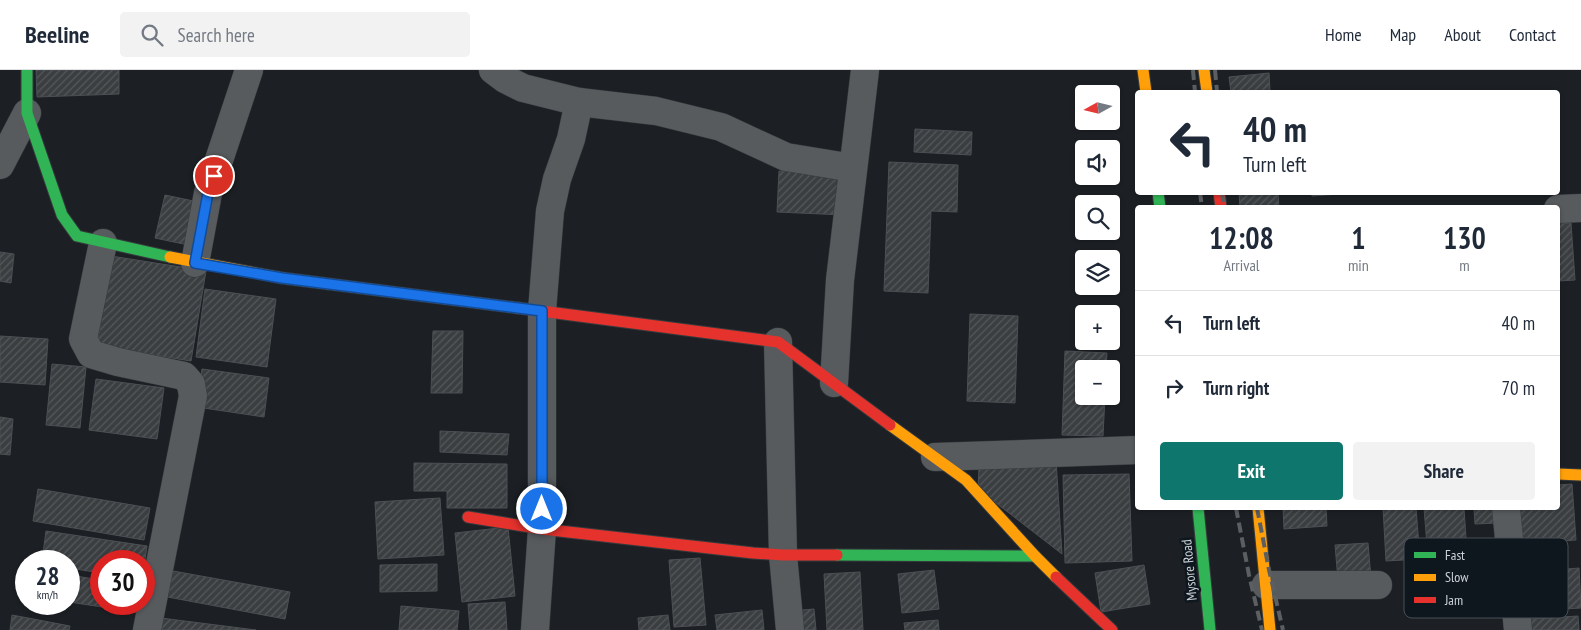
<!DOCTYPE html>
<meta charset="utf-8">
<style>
body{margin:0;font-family:"PT Sans Narrow",sans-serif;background:#f2f2f3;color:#1f2937;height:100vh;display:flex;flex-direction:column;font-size:19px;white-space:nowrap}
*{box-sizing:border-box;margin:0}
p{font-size:16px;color:#747a83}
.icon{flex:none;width:28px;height:28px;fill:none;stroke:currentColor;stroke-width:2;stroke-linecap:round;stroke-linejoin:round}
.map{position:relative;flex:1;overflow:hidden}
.sheet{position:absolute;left:1135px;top:135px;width:425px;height:305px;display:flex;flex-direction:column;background:#fff;border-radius:5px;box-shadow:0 1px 4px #0004}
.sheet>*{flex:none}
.hud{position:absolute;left:1135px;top:20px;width:425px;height:105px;border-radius:5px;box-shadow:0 1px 4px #0004;background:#fff;color:#1f2937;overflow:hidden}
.needle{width:32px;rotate:262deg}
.tools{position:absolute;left:1075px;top:15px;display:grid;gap:10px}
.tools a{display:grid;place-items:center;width:45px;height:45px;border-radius:5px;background:#fff;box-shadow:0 1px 4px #0004;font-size:25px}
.speed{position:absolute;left:15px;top:480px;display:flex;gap:10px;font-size:25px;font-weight:700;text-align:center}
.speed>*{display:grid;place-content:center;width:65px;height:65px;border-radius:50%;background:#fff;box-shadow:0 1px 4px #0004;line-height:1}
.speed small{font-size:12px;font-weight:400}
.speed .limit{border:8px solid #d22;background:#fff;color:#111}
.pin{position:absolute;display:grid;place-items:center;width:42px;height:42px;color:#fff;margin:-21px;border:2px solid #fff;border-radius:50%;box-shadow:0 1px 5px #0007}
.me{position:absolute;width:55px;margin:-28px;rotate:0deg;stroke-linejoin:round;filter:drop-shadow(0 0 4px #0008)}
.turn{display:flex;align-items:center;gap:18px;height:105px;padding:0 25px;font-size:22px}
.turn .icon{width:65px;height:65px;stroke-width:2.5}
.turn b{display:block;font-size:35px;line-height:42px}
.eta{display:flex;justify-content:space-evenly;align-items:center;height:85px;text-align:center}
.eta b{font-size:30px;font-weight:700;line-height:35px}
.action{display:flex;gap:10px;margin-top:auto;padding:10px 25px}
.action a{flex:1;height:58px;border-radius:5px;background:#0f766e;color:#fff;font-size:20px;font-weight:700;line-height:58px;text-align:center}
.action a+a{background:#f2f2f3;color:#1f2937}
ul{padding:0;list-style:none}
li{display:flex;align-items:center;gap:15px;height:65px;padding:0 25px;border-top:1px solid #e0e1e3}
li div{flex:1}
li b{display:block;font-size:19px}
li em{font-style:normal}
header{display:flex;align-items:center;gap:30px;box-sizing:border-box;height:70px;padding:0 25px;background:#fff;border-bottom:1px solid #e0e1e3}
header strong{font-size:24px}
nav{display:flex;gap:28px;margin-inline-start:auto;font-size:18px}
.search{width:350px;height:45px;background:#f2f2f3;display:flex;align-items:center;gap:12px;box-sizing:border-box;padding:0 18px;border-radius:5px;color:#747a83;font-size:19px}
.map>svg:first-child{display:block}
.building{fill:url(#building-hatch);stroke:#4c5054}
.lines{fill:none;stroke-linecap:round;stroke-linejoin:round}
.street-casing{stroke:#363a3d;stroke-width:29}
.fast-casing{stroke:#363a3d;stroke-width:13}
.slow-casing{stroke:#363a3d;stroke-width:13}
.jam-casing{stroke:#363a3d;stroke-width:13}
.street{stroke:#575b5e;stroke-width:28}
.fast{stroke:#30b455;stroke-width:11}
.slow{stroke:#ff9f0a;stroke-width:11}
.jam{stroke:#e5322d;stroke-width:11}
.rail{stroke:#5c5f62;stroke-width:4;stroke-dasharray:10 5;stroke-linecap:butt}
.route-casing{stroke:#114b97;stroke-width:12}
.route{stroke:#1a73e8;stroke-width:9}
.labels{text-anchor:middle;stroke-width:5;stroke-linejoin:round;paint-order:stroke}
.street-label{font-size:14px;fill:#ccd2d7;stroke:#0f171e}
.key{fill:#0f171e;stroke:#484f56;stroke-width:1}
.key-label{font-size:14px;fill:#ccd2d7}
</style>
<header>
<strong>Beeline</strong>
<div class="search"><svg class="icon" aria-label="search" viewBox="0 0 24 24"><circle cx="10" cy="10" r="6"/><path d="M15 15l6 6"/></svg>Search here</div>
<nav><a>Home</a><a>Map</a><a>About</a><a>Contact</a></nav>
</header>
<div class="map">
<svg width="1581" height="560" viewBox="0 0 1581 560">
<defs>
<pattern id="building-hatch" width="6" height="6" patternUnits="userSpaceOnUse" patternTransform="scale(1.25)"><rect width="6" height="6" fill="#3a3e41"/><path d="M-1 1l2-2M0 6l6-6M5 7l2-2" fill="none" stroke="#55595c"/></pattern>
</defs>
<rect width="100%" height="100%" fill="#1c2024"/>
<g class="building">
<polygon points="36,0 119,0 119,24 37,27"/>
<polygon points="1269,3 1270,22 1231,22 1229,7"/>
<polygon points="915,59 972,62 971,85 914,82"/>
<polygon points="889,92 958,95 957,142 931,141 928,223 884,221"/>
<polygon points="779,101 845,104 844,145 777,142"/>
<polygon points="1239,122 1278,122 1279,138 1240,138"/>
<polygon points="1311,122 1354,122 1354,123 1312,126"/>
<polygon points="165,125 203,133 193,176 155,168"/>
<polygon points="1571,153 1575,210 1558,211 1558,154"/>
<polygon points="0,182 14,184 11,213 0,211"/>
<polygon points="111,186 206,201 191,291 97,276"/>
<polygon points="205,219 276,229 267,297 196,287"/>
<polygon points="970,244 1018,246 1015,333 967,331"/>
<polygon points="433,261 463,261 462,323 431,323"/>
<polygon points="0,266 48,269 45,315 0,312"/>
<polygon points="1065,281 1107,283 1106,299 1084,299 1084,326 1105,326 1103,366 1062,365"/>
<polygon points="52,294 86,297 80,358 46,355"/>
<polygon points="202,299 269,308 264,347 197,337"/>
<polygon points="96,309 164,318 157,369 89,360"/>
<polygon points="0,347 13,349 10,385 0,384"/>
<polygon points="440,361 509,364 507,385 440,382"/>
<polygon points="1056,390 1062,484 978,419 979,397"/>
<polygon points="414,393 507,394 507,438 447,438 447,421 414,421"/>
<polygon points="1129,404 1132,491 1065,493 1063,405"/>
<polygon points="1572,414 1576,470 1518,474 1515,438 1558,438 1558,415"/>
<polygon points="38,419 150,438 144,470 33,451"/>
<polygon points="440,428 444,485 378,489 375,432"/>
<polygon points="1283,438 1326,438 1327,456 1284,459"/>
<polygon points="1383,438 1416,438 1420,489 1386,491"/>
<polygon points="1424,438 1464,438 1467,484 1428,487"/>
<polygon points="1474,438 1496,438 1497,453 1475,454"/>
<polygon points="508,457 515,526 462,532 455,463"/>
<polygon points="46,461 147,476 144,496 144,491 101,491 101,503 69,498 69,491 42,491"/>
<polygon points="1368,473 1371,508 1338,510 1335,475"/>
<polygon points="700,488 706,555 674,557 669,490"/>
<polygon points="437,494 437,521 380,522 380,495"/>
<polygon points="1144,495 1150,534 1101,542 1095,503"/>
<polygon points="1579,498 1581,538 1534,541 1531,502"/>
<polygon points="162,499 290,522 285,549 157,525"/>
<polygon points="934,500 939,539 902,543 898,504"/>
<polygon points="860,502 863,560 827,560 824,504"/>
<polygon points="69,505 101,510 101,534 138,534 136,542 69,532"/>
<polygon points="505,532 507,560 470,560 468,534"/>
<polygon points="401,536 459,541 457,560 399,560"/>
<polygon points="814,539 816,560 793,560 791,541"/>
<polygon points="762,540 764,560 717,560 715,545"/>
<polygon points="12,545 70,556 69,560 10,560"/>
<polygon points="668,545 670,560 639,560 638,548"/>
<polygon points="1578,546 1579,560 1531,560 1530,549"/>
<polygon points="153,547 256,560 151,560"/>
<polygon points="938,550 939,560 905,560 904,553"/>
</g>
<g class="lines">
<g class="street-casing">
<g id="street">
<polyline points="493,0 505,9 523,18 579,32 656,41 721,57 786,87 853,98"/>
<polyline points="0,95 27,43"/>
<polyline points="1558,139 1581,138"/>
<polyline points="103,173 83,269 91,284 118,292 184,306 191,314 193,326 147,560"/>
<polyline points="195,193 208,123 249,0"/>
<polyline points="778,272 783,485 790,560"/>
<polyline points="834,313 840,210 865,0"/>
<polyline points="935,387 1138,380"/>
<polyline points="1506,438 1518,560"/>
<polyline points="1266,515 1378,515"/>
<polyline points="535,560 542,459 542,241 550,141 557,109 571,69 579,32"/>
</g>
</g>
<g class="fast-casing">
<g id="fast">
<polyline points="27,0 27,43 62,145 77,166 170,187"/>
<polyline points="1158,122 1160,138"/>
<polyline points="1198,438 1210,560"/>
<polyline points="837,485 1035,486"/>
</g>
</g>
<g class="slow-casing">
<g id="slow">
<polyline points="1143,0 1146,22"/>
<polyline points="1204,0 1207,22"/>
<polyline points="170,187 282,208 518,238"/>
<polyline points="890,355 966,410 1035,486 1056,507"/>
<polyline points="1558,404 1581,405"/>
<polyline points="1258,438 1270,560"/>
</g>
</g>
<g class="jam-casing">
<g id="jam">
<polyline points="1219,122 1221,138"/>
<polyline points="518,238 778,272 890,355"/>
<polyline points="468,447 542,459 753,483 783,485 837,485"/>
<polyline points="1056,507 1112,560"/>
</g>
</g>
<use href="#street" class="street"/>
<use href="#fast" class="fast"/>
<use href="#slow" class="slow"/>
<use href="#jam" class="jam"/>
<g class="rail">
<polyline points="1193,0 1195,22"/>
<polyline points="1215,0 1217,22"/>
<polyline points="1200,122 1202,138"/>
<polyline points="1222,122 1224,138"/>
<polyline points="1236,438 1249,505 1262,560"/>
<polyline points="1257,438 1269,500 1283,560"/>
</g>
</g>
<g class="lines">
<g class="route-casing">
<polyline id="route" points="214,106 208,123 195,193 282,208 542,241 542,439"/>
</g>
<use href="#route" class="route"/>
</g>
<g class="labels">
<g class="street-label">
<text transform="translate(1189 500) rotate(-95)" y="5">Mysore Road</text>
</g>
</g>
<rect x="1404" y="468" width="164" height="80" rx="8" class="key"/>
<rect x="1414" y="482" width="22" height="6" fill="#30b455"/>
<rect x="1414" y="504" width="22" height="7" fill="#ff9f0a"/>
<rect x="1414" y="527" width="22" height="6" fill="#e5322d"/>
<g class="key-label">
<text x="1445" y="490">Fast</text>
<text x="1445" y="512">Slow</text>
<text x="1445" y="535">Jam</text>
</g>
</svg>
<div class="tools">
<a><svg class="needle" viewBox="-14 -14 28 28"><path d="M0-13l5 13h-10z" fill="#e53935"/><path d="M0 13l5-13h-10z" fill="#747a83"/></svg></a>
<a><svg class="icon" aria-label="sound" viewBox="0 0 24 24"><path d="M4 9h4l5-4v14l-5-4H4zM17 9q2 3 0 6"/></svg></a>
<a><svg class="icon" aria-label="search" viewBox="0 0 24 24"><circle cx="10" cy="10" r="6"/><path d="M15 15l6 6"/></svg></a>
<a><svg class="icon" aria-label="layers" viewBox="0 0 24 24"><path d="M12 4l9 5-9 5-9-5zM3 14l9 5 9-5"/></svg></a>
<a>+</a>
<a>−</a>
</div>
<div class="speed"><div>28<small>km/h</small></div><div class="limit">30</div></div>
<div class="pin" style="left:214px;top:106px;background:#d93025"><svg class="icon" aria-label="arrive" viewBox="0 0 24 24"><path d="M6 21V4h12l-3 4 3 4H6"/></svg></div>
<svg class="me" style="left:542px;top:439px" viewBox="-20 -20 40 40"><circle r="17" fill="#1a73e8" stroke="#fff" stroke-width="3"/><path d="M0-11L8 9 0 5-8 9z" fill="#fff"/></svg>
<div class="hud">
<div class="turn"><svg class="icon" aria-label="left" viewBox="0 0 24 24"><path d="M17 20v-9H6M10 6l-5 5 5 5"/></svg><div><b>40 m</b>Turn left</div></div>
</div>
<section class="sheet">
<div class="eta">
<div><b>12:08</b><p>Arrival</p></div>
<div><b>1</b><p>min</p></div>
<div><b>130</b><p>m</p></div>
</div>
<ul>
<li><svg class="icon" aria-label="left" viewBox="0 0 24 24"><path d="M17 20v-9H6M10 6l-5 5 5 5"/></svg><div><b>Turn left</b></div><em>40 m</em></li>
<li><svg class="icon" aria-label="right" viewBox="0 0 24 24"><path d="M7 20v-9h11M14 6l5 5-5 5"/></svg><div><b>Turn right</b></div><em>70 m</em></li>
</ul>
<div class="action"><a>Exit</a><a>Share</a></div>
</section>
</div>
